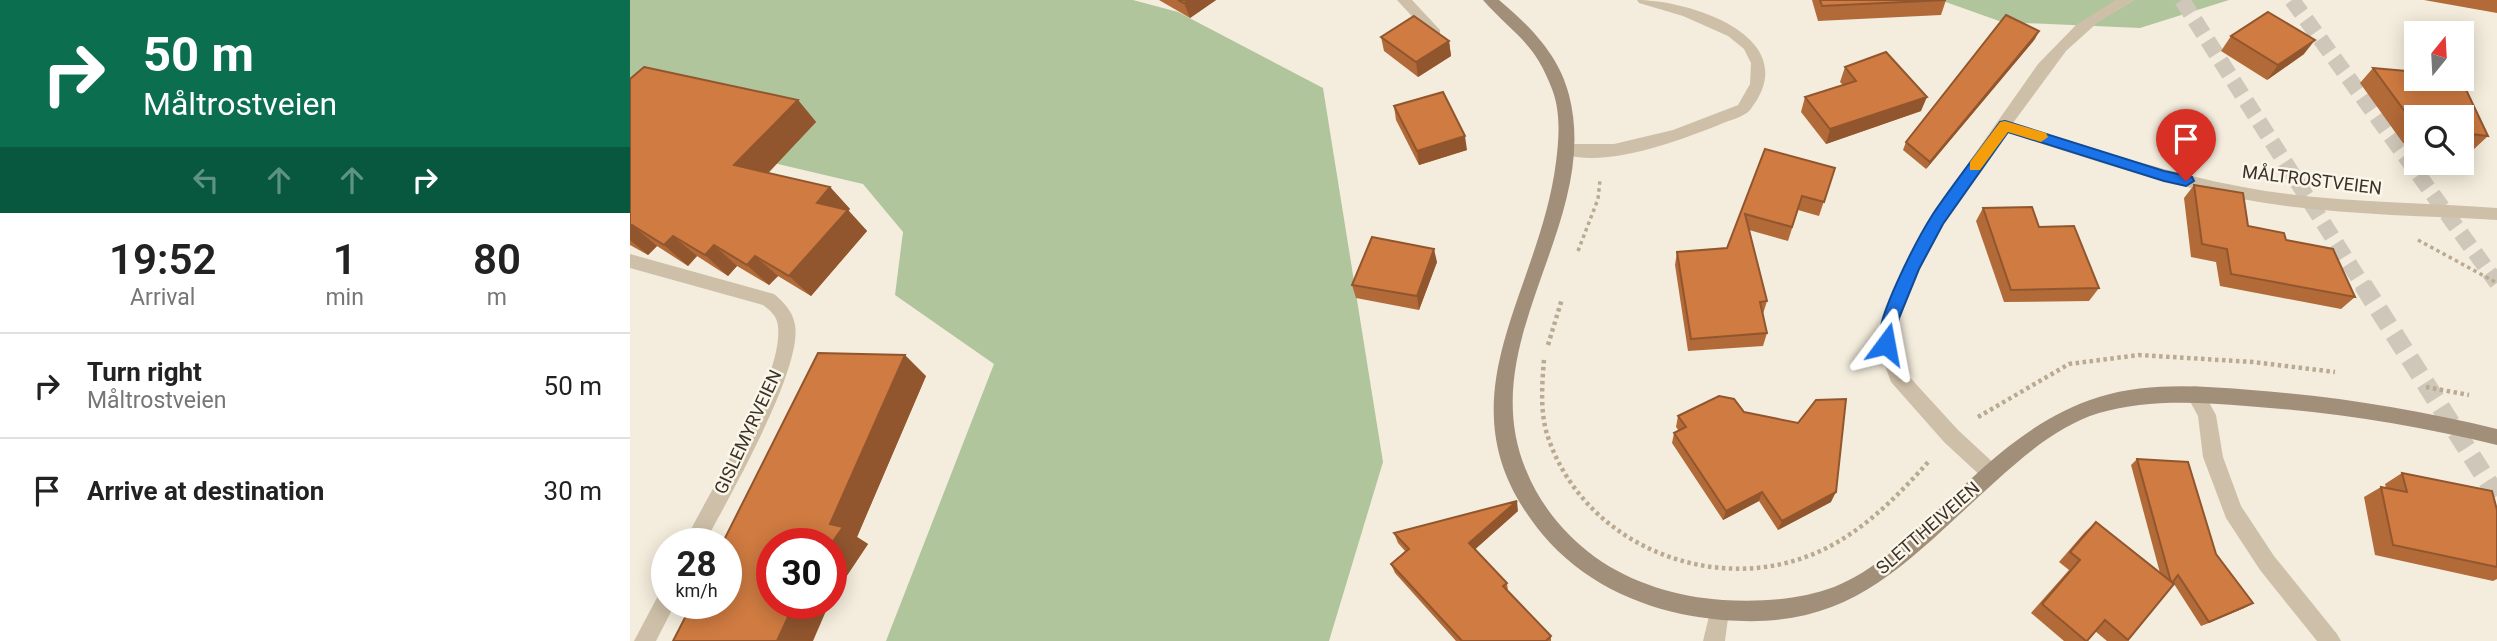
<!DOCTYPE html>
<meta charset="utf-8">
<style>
body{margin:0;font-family:Roboto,sans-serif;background:#f2f2f2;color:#222;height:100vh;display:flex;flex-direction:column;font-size:26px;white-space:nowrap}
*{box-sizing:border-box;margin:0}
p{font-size:23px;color:#767676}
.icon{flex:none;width:38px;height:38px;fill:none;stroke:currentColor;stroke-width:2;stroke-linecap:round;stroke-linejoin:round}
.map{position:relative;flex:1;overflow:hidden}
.side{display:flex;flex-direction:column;background:#fff;width:630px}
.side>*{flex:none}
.top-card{background:#0b6e4f;color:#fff;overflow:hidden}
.needle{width:46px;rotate:18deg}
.fabs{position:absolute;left:1774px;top:21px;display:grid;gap:14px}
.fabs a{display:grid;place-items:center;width:70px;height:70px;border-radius:0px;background:#fff;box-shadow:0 4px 18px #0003;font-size:35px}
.speed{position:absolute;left:21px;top:528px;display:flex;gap:14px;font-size:35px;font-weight:700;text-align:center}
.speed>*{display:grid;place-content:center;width:91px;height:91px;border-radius:50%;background:#fff;box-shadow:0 4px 18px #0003;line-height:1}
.speed small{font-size:18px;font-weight:400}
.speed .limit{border:10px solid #d22;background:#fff;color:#111}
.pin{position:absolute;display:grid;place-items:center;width:60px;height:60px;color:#fff;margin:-72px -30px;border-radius:50% 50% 50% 0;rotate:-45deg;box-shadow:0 0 7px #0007}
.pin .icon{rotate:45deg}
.me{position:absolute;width:77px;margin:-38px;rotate:13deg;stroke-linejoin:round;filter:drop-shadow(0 0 5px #0008)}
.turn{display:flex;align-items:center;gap:24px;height:147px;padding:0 28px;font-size:32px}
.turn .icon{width:91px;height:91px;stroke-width:2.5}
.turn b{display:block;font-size:49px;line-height:60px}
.lanes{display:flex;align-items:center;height:66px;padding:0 28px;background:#0003;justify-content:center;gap:35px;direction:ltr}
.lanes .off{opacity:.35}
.eta{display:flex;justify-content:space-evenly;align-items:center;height:119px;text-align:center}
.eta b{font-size:42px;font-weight:600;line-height:49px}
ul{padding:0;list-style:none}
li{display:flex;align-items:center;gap:21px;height:105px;padding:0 28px;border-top:2px solid #e0e0e0}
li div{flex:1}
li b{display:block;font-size:26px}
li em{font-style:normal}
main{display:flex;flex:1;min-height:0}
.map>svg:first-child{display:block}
.green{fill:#b0c59c}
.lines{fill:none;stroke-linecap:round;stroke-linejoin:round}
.primary-tunnel-far1{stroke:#cfc7b9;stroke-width:16;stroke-dasharray:16 8;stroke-linecap:butt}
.primary-tunnel{stroke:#cfc7b9;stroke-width:19;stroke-dasharray:19 10;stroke-linecap:butt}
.path-far1{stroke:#baaa92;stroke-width:3.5;stroke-dasharray:3.5 3.5;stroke-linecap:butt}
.path{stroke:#baaa92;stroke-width:4.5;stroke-dasharray:3.5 3.5;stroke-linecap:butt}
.lane{fill:#cec0a8;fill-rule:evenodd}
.street{fill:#cec0a8;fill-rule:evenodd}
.secondary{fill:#a28f79;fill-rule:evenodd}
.wall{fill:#b26a38}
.shaded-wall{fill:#91562e}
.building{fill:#cf7b41;stroke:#91562e;stroke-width:2}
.route{fill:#1a73e8;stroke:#114b97;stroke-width:2}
.slow{fill:#f59e0b}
.labels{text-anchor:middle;stroke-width:5;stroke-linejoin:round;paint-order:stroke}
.street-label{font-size:18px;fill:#3a3129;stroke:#fbf6ea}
</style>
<main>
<section class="side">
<div class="top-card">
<div class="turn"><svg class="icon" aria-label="right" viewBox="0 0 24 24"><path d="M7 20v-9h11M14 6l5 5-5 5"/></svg><div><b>50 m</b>Måltrostveien</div></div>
<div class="lanes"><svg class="icon off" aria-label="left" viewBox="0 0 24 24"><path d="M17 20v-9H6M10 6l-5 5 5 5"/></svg><svg class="icon off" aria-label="ahead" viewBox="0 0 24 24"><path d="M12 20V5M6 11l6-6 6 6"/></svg><svg class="icon off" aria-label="ahead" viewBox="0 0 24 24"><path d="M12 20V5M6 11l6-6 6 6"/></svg><svg class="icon" aria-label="right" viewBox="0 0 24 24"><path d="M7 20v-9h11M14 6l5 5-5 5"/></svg></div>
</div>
<div class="eta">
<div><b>19:52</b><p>Arrival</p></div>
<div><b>1</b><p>min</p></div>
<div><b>80</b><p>m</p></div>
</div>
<ul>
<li><svg class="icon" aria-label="right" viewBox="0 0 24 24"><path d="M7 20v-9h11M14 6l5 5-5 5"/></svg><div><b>Turn right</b><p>Måltrostveien</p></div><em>50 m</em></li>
<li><svg class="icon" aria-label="arrive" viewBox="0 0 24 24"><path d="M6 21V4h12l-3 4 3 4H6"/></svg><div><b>Arrive at destination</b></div><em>30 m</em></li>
</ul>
</section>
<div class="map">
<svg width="1867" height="641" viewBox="0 0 1867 641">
<rect width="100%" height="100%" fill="#f4eddd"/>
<g class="green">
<polygon points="0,0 503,0 548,12 693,88 753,462 699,641 256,641 364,364 265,295 273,232 233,184 0,129"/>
<polygon points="1310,0 1599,0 1510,28 1372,22"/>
</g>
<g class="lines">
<g class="primary-tunnel-far1">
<polyline points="1552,0 1734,287"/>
<polyline points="1662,0 1867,283"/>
</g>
<polyline class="primary-tunnel" points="1733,285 1867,496"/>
<g class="path-far1">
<polyline points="1788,240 1867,283"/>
<polyline points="948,251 968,199 970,180"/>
</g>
<g class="path">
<polyline points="918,345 932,299"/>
<path d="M914 360C912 384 910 411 917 434 951 542 1078 596 1181 555 1229 536 1266 498 1300 460"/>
<polyline points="1796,387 1839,395"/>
<polyline points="1348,417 1439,364 1509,355 1623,362 1705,372"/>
</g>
<g class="lane">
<polygon points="767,0 782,0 810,30 810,36 800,36"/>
<path d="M0 254 144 294C154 302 163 312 165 325 173 369 97 501 74 544H54C77 492 154 380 148 326 147 316 140 310 133 305L0 268Z"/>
<polygon points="37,589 37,604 45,604 26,641 4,641 30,592"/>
</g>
<g class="street">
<path d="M1007 0C1061 0 1177 38 1120 110 1114 117 1100 120 1091 124 1048 141 979 168 932 154L929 150 937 144H984L1043 130 1108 105 1120 84 1121 63 1114 49 1098 36 1053 16 1009 3Z"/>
<path d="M1486 0H1505L1467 23 1436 51 1383 123C1459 147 1535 173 1613 187 1696 203 1782 202 1867 208V220C1782 215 1696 215 1612 199 1532 184 1454 157 1376 132L1313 224 1289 269 1270 318 1265 344 1275 372 1328 430 1368 467 1371 473 1368 479 1361 482 1354 479 1314 442 1261 382 1247 344 1252 318 1273 268 1301 216 1408 64 1446 25Z"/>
<polygon points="1565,386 1571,388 1586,415 1593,457 1611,506 1644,556 1707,634 1711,641 1687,641 1630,570 1596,518 1573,457 1568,416 1556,394 1559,388"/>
<polygon points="1089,601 1096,604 1099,611 1095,641 1073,641 1082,604"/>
</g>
<path class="secondary" d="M853 0H869C900 26 929 55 939 95 972 223 842 340 896 470 910 505 935 535 965 557 1001 583 1048 597 1093 600 1130 602 1169 600 1204 587 1244 571 1276 540 1307 511 1355 465 1404 417 1469 397 1518 382 1571 386 1621 390 1704 396 1786 409 1867 429V445C1785 425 1701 412 1616 406 1568 402 1516 399 1469 413 1430 425 1397 453 1367 480 1265 572 1214 641 1062 616 1005 606 951 580 913 535 803 403 909 298 926 162 929 139 931 112 922 89 904 41 884 35 853 0Z"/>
</g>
<g class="wall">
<polygon points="529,0 586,0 560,18"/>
<polygon points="1182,0 1316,0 1311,15 1188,21"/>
<polygon points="1794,0 1867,0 1867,13"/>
<polygon points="1601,36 1674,54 1637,80 1591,51"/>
<polygon points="751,37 819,41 821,56 788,77 754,51"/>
<polygon points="1405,39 1296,169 1273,150 1276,142"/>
<polygon points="1215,67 1291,111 1196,144 1171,112 1175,97 1213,85 1210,82"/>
<polygon points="1743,68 1787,72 1787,79 1831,79 1858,136 1843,150 1832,149 1832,117 1787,117 1787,144 1773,143 1730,83"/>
<polygon points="0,79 168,100 186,122 138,173 200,187 220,209 218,210 237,231 181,296 148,276 139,285 107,266 98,276 67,256 58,266 27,246 18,255 0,245"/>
<polygon points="764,106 837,150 789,165 766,120"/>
<polygon points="1135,149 1205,168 1189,216 1168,210 1158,241 1119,230 1137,301 1133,314 1137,333 1133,346 1058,351 1045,265 1047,252 1097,248"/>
<polygon points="1564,185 1618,226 1656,240 1725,297 1711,309 1590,286 1586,262 1561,257 1554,198"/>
<polygon points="1353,208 1409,227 1469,288 1459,301 1374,302 1346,221"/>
<polygon points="807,262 789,310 726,298 722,285"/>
<polygon points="296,376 227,537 238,544 216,577 210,577 201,598 201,544 43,641"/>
<polygon points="1114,412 1201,502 1148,530 1129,501 1093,520 1042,443 1044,433 1049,431 1046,427 1048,416"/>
<polygon points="1507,459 1586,554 1623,603 1614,608 1571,626 1544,584 1497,641 1477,641 1465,631 1457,641 1434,641 1401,613 1439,570 1429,562 1455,532 1466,522 1530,573 1501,465"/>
<polygon points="1772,473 1867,510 1867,579 1863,581 1745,555 1734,497 1751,487 1756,488 1755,484"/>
<polygon points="888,511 845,549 877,583 878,591 921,636 921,641 826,641 765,573 761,564 775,551 768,543 764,533"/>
</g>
<g class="shaded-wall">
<polygon points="559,0 586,0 560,18 554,3"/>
<polygon points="1409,31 1405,39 1296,169 1300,162"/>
<polygon points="1685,40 1674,54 1637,80 1648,65"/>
<polygon points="819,41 821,56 788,77 786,62"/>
<polygon points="1297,97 1291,111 1196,144 1200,129"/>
<polygon points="168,100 186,122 125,187 104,165"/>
<polygon points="835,136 837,150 789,165 787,151"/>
<polygon points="200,187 220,209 218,210 237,231 181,296 159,276 187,203"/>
<polygon points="2,225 27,246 18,255 0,240 0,227"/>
<polygon points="43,236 67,256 58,266 34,245"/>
<polygon points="84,245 107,266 98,276 75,255"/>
<polygon points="804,249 807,262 789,310 787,296"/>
<polygon points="125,256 148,276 139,285 117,265"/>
<polygon points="275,355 296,376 227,537 238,544 216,577 201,568 200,524"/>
<polygon points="1132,492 1129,501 1093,520 1096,511"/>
<polygon points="1206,492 1201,502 1148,530 1152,521"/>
<polygon points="887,501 888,511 841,553 839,543"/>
<polygon points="201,571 210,577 201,598"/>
<polygon points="1623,603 1614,608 1571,626 1579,622"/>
<polygon points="164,604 199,604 183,641 147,641"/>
</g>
<g class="building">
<polygon points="548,0 559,0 554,3"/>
<polygon points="1190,0 1316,0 1192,6"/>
<polygon points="1638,12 1685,40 1648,65 1601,36"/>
<polygon points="1376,15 1409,31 1300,162 1276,142"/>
<polygon points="784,16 819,41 786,62 751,37"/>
<polygon points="1256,52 1297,97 1200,129 1175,97 1226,81 1215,67"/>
<polygon points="14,67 168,100 104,165 200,187 187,203 218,210 159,276 125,256 117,265 84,245 75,255 43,236 34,245 2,225 0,227 0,79"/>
<polygon points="1743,68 1787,72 1787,79 1831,79 1858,136 1832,133 1832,117 1787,117 1787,128"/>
<polygon points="813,92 835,136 787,151 764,106"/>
<polygon points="1135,149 1205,168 1194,202 1172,196 1162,227 1115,214 1137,301 1130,302 1137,333 1061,339 1047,252 1097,248"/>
<polygon points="1564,185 1613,193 1618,226 1654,233 1656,240 1703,249 1725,297 1601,274 1597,249 1572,244"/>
<polygon points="1402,207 1409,227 1444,226 1469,288 1381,290 1353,208"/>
<polygon points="742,237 804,249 787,296 722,285"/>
<polygon points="188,353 275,355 200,524 213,527 201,544 142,544 142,604 164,604 147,641 43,641 62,604 96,604 96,544 92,544"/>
<polygon points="1089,396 1104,399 1114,412 1168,423 1186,400 1216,399 1206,492 1152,521 1132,492 1096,511 1044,433 1056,427 1048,416"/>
<polygon points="1507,459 1558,462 1586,554 1623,603 1579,622 1548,575 1542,583 1541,582"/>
<polygon points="1772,473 1862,491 1867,510 1867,567 1763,545 1751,487 1777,492"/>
<polygon points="887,501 839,543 877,583 873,586 921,636 916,641 832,641 761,564 779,549 764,533"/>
<polygon points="1466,522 1544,584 1498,640 1475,620 1457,641 1456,641 1412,604 1450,560 1440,552"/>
</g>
<path class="route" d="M1375 121 1534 171 1562 177 1564 181 1556 186 1534 181 1378 132 1313 224 1289 269 1269 318 1262 348H1250C1240 327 1289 236 1303 214 1324 183 1348 153 1370 122Z"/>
<polygon class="slow" points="1375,121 1416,133 1418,137 1411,142 1378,132 1350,170 1340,170 1340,162 1370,122"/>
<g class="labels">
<g class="street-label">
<text transform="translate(1682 180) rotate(7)" y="6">MÅLTROSTVEIEN</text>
<text transform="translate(118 432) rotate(-65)" y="6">GISLEMYRVEIEN</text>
<text transform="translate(1298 528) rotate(-41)" y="6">SLETTHEIVEIEN</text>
</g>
</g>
</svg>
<div class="fabs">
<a><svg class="needle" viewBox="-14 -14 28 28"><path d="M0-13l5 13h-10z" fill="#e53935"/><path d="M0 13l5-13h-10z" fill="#767676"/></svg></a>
<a><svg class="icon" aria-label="search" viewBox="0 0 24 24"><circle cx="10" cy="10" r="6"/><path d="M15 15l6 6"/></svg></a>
</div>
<div class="speed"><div>28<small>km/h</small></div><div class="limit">30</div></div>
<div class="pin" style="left:1556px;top:181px;background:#d93025"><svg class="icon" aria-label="arrive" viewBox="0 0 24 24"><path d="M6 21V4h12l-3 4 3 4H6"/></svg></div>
<svg class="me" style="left:1256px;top:344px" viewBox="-20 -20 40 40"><path d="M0-17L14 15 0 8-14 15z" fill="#1a73e8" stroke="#fff" stroke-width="4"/></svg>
</div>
</main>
